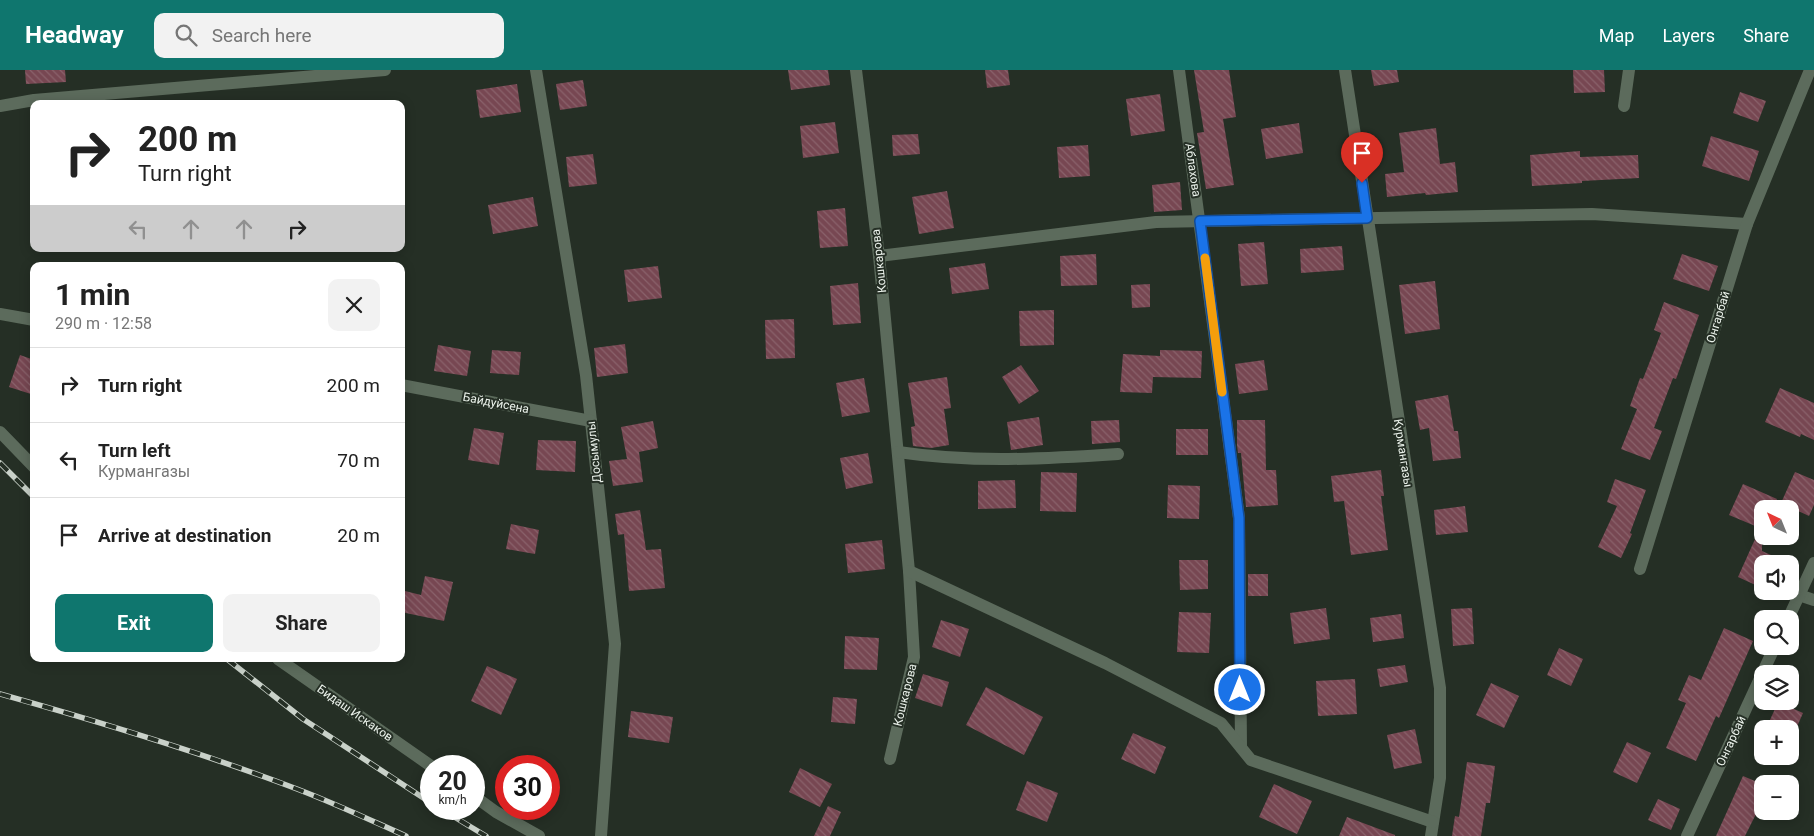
<!DOCTYPE html>
<meta charset="utf-8">
<style>
body{margin:0;font-family:Roboto,sans-serif;background:#f2f2f2;color:#222;height:100vh;display:flex;flex-direction:column;font-size:19px;white-space:nowrap}
*{box-sizing:border-box;margin:0}
p{font-size:16px;color:#767676}
.icon{flex:none;width:28px;height:28px;fill:none;stroke:currentColor;stroke-width:2;stroke-linecap:round;stroke-linejoin:round}
.map{position:relative;flex:1;overflow:hidden}
.sheet{position:absolute;left:30px;top:192px;width:375px;height:400px;display:flex;flex-direction:column;background:#fff;border-radius:10px;box-shadow:0 2px 12px #0003}
.sheet>*{flex:none}
.guide{position:absolute;left:30px;top:30px;width:375px;height:152px;border-radius:10px;box-shadow:0 2px 12px #0003;background:#fff;color:#222;overflow:hidden}
.needle{width:32px;rotate:317deg}
.fabs{position:absolute;left:1754px;top:430px;display:grid;gap:10px}
.fabs a{display:grid;place-items:center;width:45px;height:45px;border-radius:10px;background:#fff;box-shadow:0 2px 12px #0003;font-size:25px}
.speed{position:absolute;left:420px;top:685px;display:flex;gap:10px;font-size:25px;font-weight:700;text-align:center}
.speed>*{display:grid;place-content:center;width:65px;height:65px;border-radius:50%;background:#fff;box-shadow:0 2px 12px #0003;line-height:1}
.speed small{font-size:12px;font-weight:400}
.speed .limit{border:8px solid #d22;background:#fff;color:#111}
.pin{position:absolute;display:grid;place-items:center;width:42px;height:42px;color:#fff;margin:-51px -21px;border-radius:50% 50% 50% 0;rotate:-45deg;box-shadow:0 0 5px #0007}
.pin .icon{rotate:45deg}
.me{position:absolute;width:55px;margin:-28px;rotate:0deg;stroke-linejoin:round;filter:drop-shadow(0 0 4px #0008)}
.turn{display:flex;align-items:center;gap:18px;height:105px;padding:0 25px;font-size:22px}
.turn .icon{width:65px;height:65px;stroke-width:2.5}
.turn b{display:block;font-size:35px;line-height:42px}
.lanes{display:flex;align-items:center;height:48px;padding:0 25px;background:#0003;justify-content:center;gap:25px;direction:ltr}
.lanes .off{opacity:.35}
.round{display:grid;place-items:center;flex:none;width:52px;height:52px;border-radius:10px;background:#f2f2f2}
.summary{display:flex;align-items:center;justify-content:space-between;height:85px;padding:0 25px}
h1{font-size:30px;font-weight:700;line-height:38px}
.cta{display:flex;gap:10px;margin-top:auto;padding:10px 25px}
.cta a{flex:1;height:58px;border-radius:10px;background:#0f766e;color:#fff;font-size:20px;font-weight:700;line-height:58px;text-align:center}
.cta a+a{background:#f2f2f2;color:#222}
ul{padding:0;list-style:none}
li{display:flex;align-items:center;gap:15px;height:75px;padding:0 25px;border-top:1px solid #e0e0e0}
li div{flex:1}
li b{display:block;font-size:19px}
li em{font-style:normal}
header{display:flex;align-items:center;gap:30px;box-sizing:border-box;height:70px;padding:0 25px;background:#0f766e;color:#fff}
header strong{font-size:24px}
nav{display:flex;gap:28px;margin-inline-start:auto;font-size:18px}
.search{width:350px;height:45px;background:#f2f2f2;display:flex;align-items:center;gap:12px;box-sizing:border-box;padding:0 18px;border-radius:10px;color:#767676;font-size:19px}
.map>svg:first-child{display:block}
.building{fill:url(#building-back-hatch)}
.lines{fill:none;stroke-linecap:round;stroke-linejoin:round}
.minor{stroke:#5c6b5c;stroke-width:12}
.rail-casing{stroke:#c9d1c9;stroke-width:5.5}
.rail{stroke:#252f25;stroke-width:4;stroke-dasharray:11;stroke-linecap:butt}
.route-casing{stroke:#114b97;stroke-width:12}
.route{stroke:#1a73e8;stroke-width:9}
.slow{stroke:#f59e0b;stroke-width:9}
.labels{text-anchor:middle;stroke-width:4;stroke-linejoin:round;paint-order:stroke}
.street-label{font-size:12px;fill:#ebf2eb;stroke:#252f25}
</style>
<header>
<strong>Headway</strong>
<div class="search"><svg class="icon" aria-label="search" viewBox="0 0 24 24"><circle cx="10" cy="10" r="6"/><path d="M15 15l6 6"/></svg>Search here</div>
<nav><a>Map</a><a>Layers</a><a>Share</a></nav>
</header>
<div class="map">
<svg width="1814" height="766" viewBox="0 0 1814 766">
<defs>
<pattern id="building-back-hatch" width="6" height="6" patternUnits="userSpaceOnUse" patternTransform="scale(1.25)"><rect width="6" height="6" fill="#774752"/><path d="M-1 5l2 2M0 0l6 6M5-1l2 2" fill="none" stroke="#8a626b"/></pattern>
</defs>
<rect width="100%" height="100%" fill="#252f25"/>
<g class="building">
<polygon points="25,0 65,0 66,12 26,14"/>
<polygon points="788,0 828,0 830,15 791,20"/>
<polygon points="985,0 1008,0 1010,15 987,18"/>
<polygon points="1194,0 1229,0 1236,47 1223,49 1234,115 1206,119 1197,63 1204,62"/>
<polygon points="1371,0 1397,0 1399,12 1374,16"/>
<polygon points="1573,0 1604,0 1605,22 1574,23"/>
<polygon points="583,10 587,36 560,40 556,14"/>
<polygon points="517,14 521,42 480,48 476,20"/>
<polygon points="1740,22 1766,31 1758,52 1733,43"/>
<polygon points="1160,24 1165,61 1131,66 1126,29"/>
<polygon points="835,52 839,83 803,88 800,56"/>
<polygon points="1299,53 1303,83 1266,89 1261,59"/>
<polygon points="1436,58 1440,94 1455,92 1458,122 1426,125 1425,123 1387,127 1385,104 1404,102 1399,63"/>
<polygon points="918,64 920,84 893,86 892,65"/>
<polygon points="1711,66 1759,81 1749,111 1702,96"/>
<polygon points="1088,75 1090,106 1059,108 1057,77"/>
<polygon points="1580,81 1580,87 1638,85 1639,108 1582,111 1582,113 1532,116 1530,85"/>
<polygon points="593,84 597,114 569,117 566,87"/>
<polygon points="1180,112 1182,140 1154,142 1152,115"/>
<polygon points="947,121 954,158 919,164 912,127"/>
<polygon points="533,127 538,156 493,164 488,135"/>
<polygon points="845,138 848,176 820,178 817,141"/>
<polygon points="1264,172 1268,214 1241,216 1238,174"/>
<polygon points="1342,176 1344,200 1301,203 1300,179"/>
<polygon points="1096,184 1097,215 1061,216 1060,186"/>
<polygon points="1682,184 1718,196 1709,221 1673,209"/>
<polygon points="985,193 989,219 952,224 949,198"/>
<polygon points="658,196 662,228 628,232 624,200"/>
<polygon points="1435,211 1440,259 1405,264 1399,215"/>
<polygon points="858,213 861,253 833,255 830,216"/>
<polygon points="1150,214 1150,237 1132,238 1131,215"/>
<polygon points="1664,232 1699,245 1676,309 1673,308 1654,358 1662,361 1650,390 1621,379 1637,339 1630,336 1640,308 1643,309 1661,263 1654,260"/>
<polygon points="1054,240 1054,275 1020,276 1019,241"/>
<polygon points="794,249 795,288 766,289 765,250"/>
<polygon points="625,274 628,303 597,307 594,278"/>
<polygon points="438,275 471,281 467,306 434,301"/>
<polygon points="492,280 521,282 519,305 490,303"/>
<polygon points="1160,280 1202,281 1201,308 1153,307 1152,323 1120,322 1123,284 1160,286"/>
<polygon points="20,285 34,290 34,325 9,317"/>
<polygon points="1264,290 1268,320 1239,324 1235,294"/>
<polygon points="1021,295 1039,321 1019,334 1002,307"/>
<polygon points="947,307 951,338 944,339 949,375 931,378 913,376 911,357 915,356 908,313"/>
<polygon points="864,308 870,342 842,347 836,313"/>
<polygon points="1780,318 1814,333 1814,370 1801,364 1800,367 1765,352"/>
<polygon points="1448,325 1454,361 1458,361 1461,388 1433,391 1429,358 1420,360 1415,331"/>
<polygon points="1039,347 1043,375 1011,380 1007,352"/>
<polygon points="1119,350 1120,372 1092,374 1091,351"/>
<polygon points="1237,350 1265,350 1266,400 1276,400 1278,435 1246,437 1241,383 1238,383 1237,375"/>
<polygon points="653,351 658,378 639,382 643,412 613,416 609,391 627,389 621,357"/>
<polygon points="474,358 504,363 499,395 468,390"/>
<rect x="1176" y="359" width="32" height="26"/>
<polygon points="538,370 576,371 575,402 536,400"/>
<polygon points="868,383 873,413 846,419 840,388"/>
<polygon points="1381,400 1384,426 1381,426 1388,480 1351,485 1344,431 1334,432 1331,406"/>
<polygon points="1041,402 1077,403 1076,442 1040,441"/>
<polygon points="1795,402 1814,410 1814,435 1809,446 1781,433"/>
<polygon points="1615,409 1646,420 1630,463 1632,464 1621,488 1598,477 1617,436 1607,432"/>
<polygon points="1015,410 1016,438 978,439 978,411"/>
<polygon points="1743,414 1777,429 1773,439 1762,439 1762,481 1791,494 1762,494 1762,518 1738,507 1760,458 1729,445"/>
<polygon points="1168,415 1200,416 1199,449 1167,448"/>
<polygon points="1465,436 1468,462 1436,465 1434,440"/>
<polygon points="640,440 646,480 661,479 665,518 629,521 624,464 618,465 615,444"/>
<polygon points="511,454 539,460 535,484 506,479"/>
<polygon points="882,470 885,499 848,503 845,474"/>
<polygon points="1179,490 1208,490 1208,519 1180,520"/>
<rect x="1248" y="504" width="20" height="22"/>
<polygon points="425,506 453,512 444,551 401,542 401,520 421,525"/>
<polygon points="1326,538 1330,569 1294,574 1290,543"/>
<polygon points="1472,538 1474,574 1453,576 1451,539"/>
<polygon points="1179,542 1211,543 1209,583 1177,582"/>
<polygon points="1401,544 1404,568 1373,572 1370,548"/>
<polygon points="941,550 969,559 960,587 932,577"/>
<polygon points="1724,558 1753,571 1719,648 1716,646 1696,691 1666,678 1686,633 1678,630 1689,605 1701,610"/>
<polygon points="845,566 879,568 877,600 844,599"/>
<polygon points="1559,578 1583,589 1571,616 1547,605"/>
<polygon points="1405,595 1408,612 1380,617 1377,599"/>
<polygon points="487,596 517,609 501,645 471,631"/>
<polygon points="923,604 949,612 942,637 915,628"/>
<polygon points="1355,609 1357,644 1318,646 1316,611"/>
<polygon points="1491,613 1519,626 1504,658 1476,645"/>
<polygon points="986,617 1043,647 1024,685 966,655"/>
<polygon points="833,627 857,629 855,654 831,652"/>
<polygon points="1778,632 1803,643 1796,659 1766,659"/>
<polygon points="631,641 673,647 669,673 628,667"/>
<polygon points="1415,659 1422,693 1394,699 1387,665"/>
<polygon points="1133,663 1166,677 1155,704 1121,689"/>
<polygon points="1627,672 1651,683 1637,713 1613,702"/>
<polygon points="1467,692 1495,696 1490,733 1486,733 1481,766 1452,766 1455,746 1459,747"/>
<polygon points="800,698 832,714 820,737 789,722"/>
<polygon points="1743,706 1762,714 1762,730 1756,744 1745,766 1716,766"/>
<polygon points="1027,711 1058,723 1047,752 1016,740"/>
<polygon points="1274,714 1312,731 1297,764 1259,747"/>
<polygon points="1658,729 1680,739 1671,760 1648,750"/>
<polygon points="828,736 841,742 830,766 814,766"/>
<polygon points="1347,747 1395,765 1395,766 1339,766"/>
</g>
<g class="lines">
<g class="minor">
<polyline points="536,0 586,305 615,574 601,766"/>
<polyline points="856,0 879,186 909,501 914,587 890,689"/>
<polyline points="1179,0 1239,448 1241,677"/>
<polyline points="1345,0 1440,618 1440,708 1431,766"/>
<polyline points="0,36 34,30 385,0"/>
<polyline points="1624,36 1629,0"/>
<polyline points="879,186 1156,152 1592,144 1747,154"/>
<polyline points="0,244 34,250"/>
<polyline points="401,315 591,351"/>
<polyline points="0,362 34,397"/>
<path d="M898 382C972 393 1044 389 1118 384"/>
<polyline points="1640,499 1747,154 1810,0"/>
<polyline points="909,501 1105,593 1221,653 1251,690 1433,752"/>
<polyline points="1799,525 1814,530"/>
<polyline points="1788,549 1814,493"/>
<polyline points="278,589 431,696"/>
<polyline points="474,726 496,742 539,766"/>
<polyline points="1687,766 1775,576"/>
</g>
<g class="rail-casing">
<g id="rail">
<polyline points="0,393 34,427"/>
<polyline points="227,589 303,649 431,733"/>
<path d="M0 624C100 652 200 682 297 719 334 733 370 750 406 766"/>
<polyline points="441,739 486,766"/>
</g>
</g>
<use href="#rail" class="rail"/>
</g>
<g class="lines">
<g class="route-casing">
<polyline id="route" points="1240,620 1239,448 1200,151 1367,148 1362,113"/>
</g>
<use href="#route" class="route"/>
<polyline class="slow" points="1205,188 1222,322"/>
</g>
<g class="labels">
<g class="street-label">
<text transform="translate(1193 100) rotate(82)" y="4">Аблахова</text>
<text transform="translate(879 191) rotate(-96)" y="4">Кошкарова</text>
<text transform="translate(1718 247) rotate(-73)" y="4">Онгарбай</text>
<text transform="translate(496 333) rotate(11)" y="4">Байдуйсена</text>
<text transform="translate(594 382) rotate(-96)" y="4">Досымулы</text>
<text transform="translate(1403 383) rotate(81)" y="4">Курмангазы</text>
<text transform="translate(905 625) rotate(-76)" y="4">Кошкарова</text>
<text transform="translate(355 643) rotate(35)" y="4">Бидаш Искаков</text>
<text transform="translate(1731 671) rotate(-65)" y="4">Онгарбай</text>
</g>
</g>
</svg>
<div class="fabs">
<a><svg class="needle" viewBox="-14 -14 28 28"><path d="M0-13l5 13h-10z" fill="#e53935"/><path d="M0 13l5-13h-10z" fill="#767676"/></svg></a>
<a><svg class="icon" aria-label="sound" viewBox="0 0 24 24"><path d="M4 9h4l5-4v14l-5-4H4zM17 9q2 3 0 6"/></svg></a>
<a><svg class="icon" aria-label="search" viewBox="0 0 24 24"><circle cx="10" cy="10" r="6"/><path d="M15 15l6 6"/></svg></a>
<a><svg class="icon" aria-label="layers" viewBox="0 0 24 24"><path d="M12 4l9 5-9 5-9-5zM3 14l9 5 9-5"/></svg></a>
<a>+</a>
<a>−</a>
</div>
<div class="speed"><div>20<small>km/h</small></div><div class="limit">30</div></div>
<div class="pin" style="left:1362px;top:113px;background:#d93025"><svg class="icon" aria-label="arrive" viewBox="0 0 24 24"><path d="M6 21V4h12l-3 4 3 4H6"/></svg></div>
<svg class="me" style="left:1240px;top:620px" viewBox="-20 -20 40 40"><circle r="17" fill="#1a73e8" stroke="#fff" stroke-width="3"/><path d="M0-11L8 9 0 5-8 9z" fill="#fff"/></svg>
<div class="guide">
<div class="turn"><svg class="icon" aria-label="right" viewBox="0 0 24 24"><path d="M7 20v-9h11M14 6l5 5-5 5"/></svg><div><b>200 m</b>Turn right</div></div>
<div class="lanes"><svg class="icon off" aria-label="left" viewBox="0 0 24 24"><path d="M17 20v-9H6M10 6l-5 5 5 5"/></svg><svg class="icon off" aria-label="ahead" viewBox="0 0 24 24"><path d="M12 20V5M6 11l6-6 6 6"/></svg><svg class="icon off" aria-label="ahead" viewBox="0 0 24 24"><path d="M12 20V5M6 11l6-6 6 6"/></svg><svg class="icon" aria-label="right" viewBox="0 0 24 24"><path d="M7 20v-9h11M14 6l5 5-5 5"/></svg></div>
</div>
<section class="sheet">
<div class="summary"><div><h1>1 min</h1><p>290 m · 12:58</p></div><a class="round"><svg class="icon" aria-label="close" viewBox="0 0 24 24"><path d="M6 6l12 12M18 6L6 18"/></svg></a></div>
<ul>
<li><svg class="icon" aria-label="right" viewBox="0 0 24 24"><path d="M7 20v-9h11M14 6l5 5-5 5"/></svg><div><b>Turn right</b></div><em>200 m</em></li>
<li><svg class="icon" aria-label="left" viewBox="0 0 24 24"><path d="M17 20v-9H6M10 6l-5 5 5 5"/></svg><div><b>Turn left</b><p>Курмангазы</p></div><em>70 m</em></li>
<li><svg class="icon" aria-label="arrive" viewBox="0 0 24 24"><path d="M6 21V4h12l-3 4 3 4H6"/></svg><div><b>Arrive at destination</b></div><em>20 m</em></li>
</ul>
<div class="cta"><a>Exit</a><a>Share</a></div>
</section>
</div>
